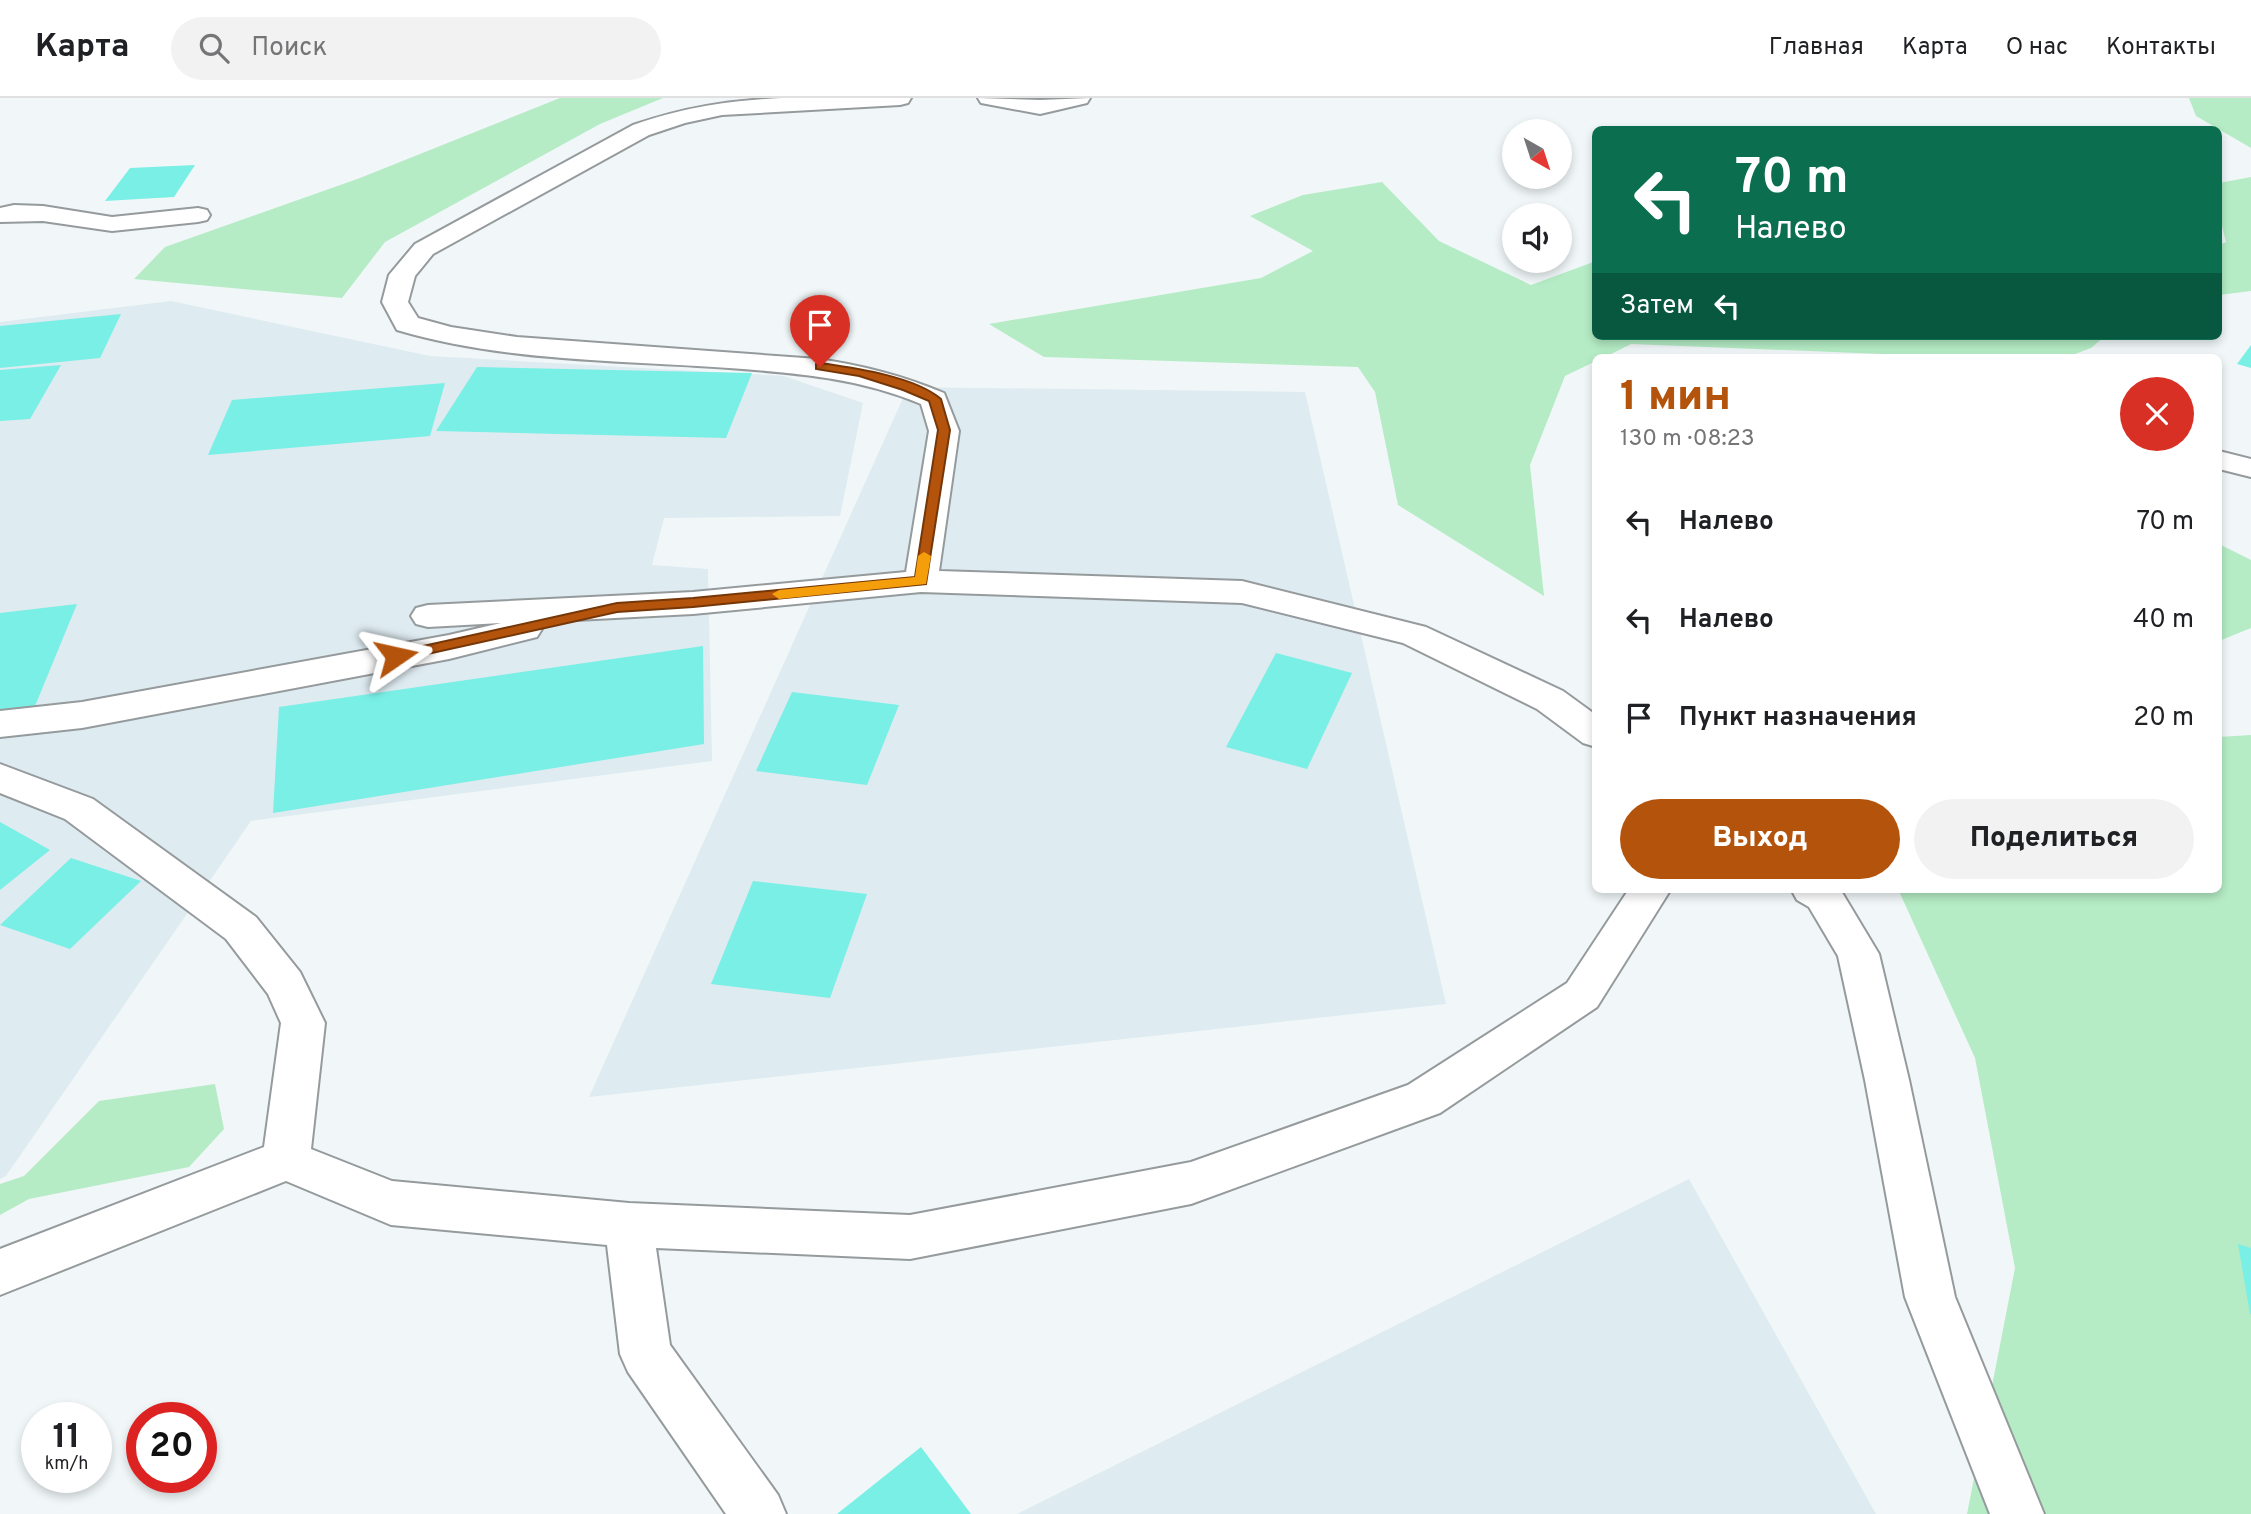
<!DOCTYPE html>
<html lang="ru">
<meta charset="utf-8">
<style>
body{margin:0;font-family:Overpass,sans-serif;background:#f2f2f2;color:#202124;height:100vh;display:flex;flex-direction:column;font-size:26px;white-space:nowrap}
*{box-sizing:border-box;margin:0}
p{font-size:23px;color:#757577}
.icon{flex:none;width:38px;height:38px;fill:none;stroke:currentColor;stroke-width:2;stroke-linecap:round;stroke-linejoin:round}
.map{position:relative;flex:1;overflow:hidden}
.details{position:absolute;left:1592px;top:256px;width:630px;height:539px;display:flex;flex-direction:column;background:#fff;border-radius:10px;box-shadow:0 4px 10px #0003}
.details>*{flex:none}
.hud{position:absolute;left:1592px;top:28px;width:630px;height:214px;border-radius:10px;box-shadow:0 4px 10px #0003;background:#0b6e4f;color:#fff;overflow:hidden}
.needle{width:46px;rotate:141deg}
.fabs{position:absolute;left:1502px;top:21px;display:grid;gap:14px}
.fabs a{display:grid;place-items:center;width:70px;height:70px;border-radius:50%;background:#fff;box-shadow:0 4px 10px #0003;font-size:35px}
.speed{position:absolute;left:21px;top:1304px;display:flex;gap:14px;font-size:35px;font-weight:700;text-align:center}
.speed>*{display:grid;place-content:center;width:91px;height:91px;border-radius:50%;background:#fff;box-shadow:0 4px 10px #0003;line-height:1}
.speed small{font-size:18px;font-weight:400}
.speed .limit{border:10px solid #d22;background:#fff;color:#111}
.pin{position:absolute;display:grid;place-items:center;width:60px;height:60px;color:#fff;margin:-72px -30px;border-radius:50% 50% 50% 0;rotate:-45deg;box-shadow:0 0 7px #0007}
.pin .icon{rotate:45deg}
.me{position:absolute;width:77px;margin:-38px;rotate:79deg;stroke-linejoin:round;filter:drop-shadow(0 0 5px #0008)}
.turn{display:flex;align-items:center;gap:24px;height:147px;padding:0 28px;font-size:32px}
.turn .icon{width:91px;height:91px;stroke-width:2.5}
.turn b{display:block;font-size:49px;line-height:60px}
.then{display:flex;align-items:center;height:66px;padding:0 28px;background:#0003;gap:14px;font-size:26px}
.round{display:grid;place-items:center;flex:none;width:74px;height:74px;border-radius:37px;background:#f2f2f2}
.overview{display:flex;align-items:center;justify-content:space-between;height:119px;padding:0 28px}
h1{font-size:42px;font-weight:800;line-height:52px;color:#b4540c}
.cta{display:flex;gap:14px;margin-top:auto;padding:14px 28px}
.cta a{flex:1;height:80px;border-radius:42px;background:#b4540c;color:#fff;font-size:28px;font-weight:800;line-height:80px;text-align:center}
.cta a+a{background:#f2f2f2;color:#202124}
ul{padding:0;list-style:none}
li{display:flex;align-items:center;gap:21px;height:98px;padding:0 28px}
li div{flex:1}
li b{display:block;font-size:26px}
li em{font-style:normal}
header{display:flex;align-items:center;gap:42px;box-sizing:border-box;height:98px;padding:0 35px;background:#fff;border-bottom:2px solid #e0e0e0}
header strong{font-size:33px}
nav{display:flex;gap:38px;margin-inline-start:auto;font-size:24px}
.search{width:490px;height:63px;background:#f2f2f2;display:flex;align-items:center;gap:18px;box-sizing:border-box;padding:0 24px;border-radius:38px;color:#757577;font-size:26px}
.map>svg:first-child{display:block}
.built{fill:#deebf1}
.green{fill:#b5ecc5}
.building{fill:#79efe5}
.lines{fill:none;stroke-linecap:round;stroke-linejoin:round}
.minor-casing{stroke:#959a9c;stroke-width:4}
.minor{fill:#fff;fill-rule:evenodd}
.route{fill:#b4540c;stroke:#753708;stroke-width:2}
.slow{fill:#f59e0b}
</style>
<header>
<strong>Карта</strong>
<div class="search"><svg class="icon" aria-label="search" viewBox="0 0 24 24"><circle cx="10" cy="10" r="6"/><path d="M15 15l6 6"/></svg>Поиск</div>
<nav><a>Главная</a><a>Карта</a><a>О нас</a><a>Контакты</a></nav>
</header>
<div class="map">
<svg width="2251" height="1416" viewBox="0 0 2251 1416">
<rect width="100%" height="100%" fill="#f1f7f9"/>
<g class="built">
<polygon points="171,203 430,258 784,278 863,305 840,418 664,420 652,467 708,471 712,663 251,723 6,1078 0,1081 0,224"/>
<polygon points="908,289 1305,294 1446,906 589,999"/>
<polygon points="1689,1081 1876,1416 1017,1416"/>
</g>
<g class="green">
<polygon points="560,0 663,0 600,26 385,144 342,200 134,181 165,149 360,80"/>
<polygon points="2189,0 2251,0 2251,50 2196,18"/>
<polygon points="2251,79 2251,193 2219,197 2219,147 2226,144 2219,116 2219,85"/>
<polygon points="1382,84 1439,143 1531,187 1596,163 1596,238 2105,238 2091,250 2067,259 1958,259 1631,246 1605,259 1596,259 1596,263 1565,278 1530,367 1544,498 1398,407 1375,294 1358,269 1044,259 989,226 1261,180 1313,153 1250,118 1303,97"/>
<polygon points="2219,446 2251,462 2251,530 2219,543"/>
<polygon points="2251,637 2251,1416 1967,1416 2015,1170 1975,960 1898,791 2219,791 2219,639"/>
<polygon points="215,986 224,1031 189,1069 29,1101 0,1117 0,1086 24,1078 99,1003"/>
</g>
<g class="building">
<polygon points="195,67 174,99 105,103 130,70"/>
<polygon points="121,216 100,260 0,270 0,228"/>
<polygon points="2251,247 2251,270 2237,266"/>
<polygon points="61,267 30,321 0,323 0,272"/>
<polygon points="477,269 752,275 726,340 436,333"/>
<polygon points="445,285 430,338 208,357 232,302"/>
<polygon points="77,506 35,608 0,612 0,515"/>
<polygon points="703,548 704,646 273,715 279,609"/>
<polygon points="1276,555 1352,575 1307,671 1226,649"/>
<polygon points="792,594 899,607 867,687 756,673"/>
<polygon points="0,724 50,752 0,792"/>
<polygon points="71,760 141,783 70,851 0,827"/>
<polygon points="753,783 867,796 830,900 711,886"/>
<polygon points="2238,1146 2251,1150 2251,1216 2250,1216"/>
<polygon points="921,1349 971,1416 837,1416"/>
</g>
<g class="lines">
<g class="minor-casing">
<g id="minor">
<path d="M782 0H911L908 5 900 7 722 17 685 25 649 37 433 156 415 178 408 204 418 220 451 229 517 239 818 261C862 267 903 278 944 295L959 333 939 473 1242 483 1426 529 1563 593 1596 617V649L1583 645 1537 611 1403 545 1242 505 921 494 693 516 537 524 542 531 537 539 449 561 82 630 0 639V613L82 604 449 537 501 525 428 529 416 526 411 518 416 510 428 507 693 494 906 474 929 333 921 306C859 280 796 275 729 270 618 262 505 264 397 232L382 204 389 177 415 146 633 27C686 9 726 3 782 0Z"/>
<polygon points="978,0 1040,2 1090,0 1087,5 1040,16 981,5"/>
<polygon points="14,107 43,108 112,119 198,110 207,112 210,117 207,122 198,124 112,133 43,123 0,124 0,110"/>
<polygon points="2219,353 2251,361 2251,379 2219,371"/>
<polygon points="0,666 93,701 256,819 300,874 325,925 311,1051 392,1083 629,1105 910,1117 1191,1064 1408,987 1567,885 1629,791 1671,791 1597,909 1440,1015 1191,1106 910,1161 656,1150 670,1247 778,1397 786,1416 726,1416 628,1274 620,1256 607,1147 391,1127 286,1083 0,1197 0,1151 264,1049 281,925 268,896 226,841 65,721 0,695"/>
<polygon points="1791,791 1840,791 1879,856 1909,982 1955,1199 2044,1416 1990,1416 1905,1199 1865,982 1838,858 1809,809 1797,802"/>
</g>
</g>
<use href="#minor" class="minor"/>
</g>
<path class="route" d="M820 265C854 270 914 278 941 301L950 332 926 486 693 509 617 514 396 563 391 562 389 558 391 555 396 554 617 505 693 500 915 479 938 332 929 303 903 292 859 278 816 271V266Z"/>
<polygon class="slow" points="924,454 931,458 926,486 779,501 772,496 779,492 915,479 918,458"/>
</svg>
<div class="fabs">
<a><svg class="needle" viewBox="-14 -14 28 28"><path d="M0-13l5 13h-10z" fill="#e53935"/><path d="M0 13l5-13h-10z" fill="#757577"/></svg></a>
<a><svg class="icon" aria-label="sound" viewBox="0 0 24 24"><path d="M4 9h4l5-4v14l-5-4H4zM17 9q2 3 0 6"/></svg></a>
</div>
<div class="speed"><div>11<small>km/h</small></div><div class="limit">20</div></div>
<div class="pin" style="left:820px;top:269px;background:#d93025"><svg class="icon" aria-label="arrive" viewBox="0 0 24 24"><path d="M6 21V4h12l-3 4 3 4H6"/></svg></div>
<svg class="me" style="left:396px;top:558px" viewBox="-20 -20 40 40"><path d="M0-17L14 15 0 8-14 15z" fill="#b4540c" stroke="#fff" stroke-width="4"/></svg>
<div class="hud">
<div class="turn"><svg class="icon" aria-label="left" viewBox="0 0 24 24"><path d="M17 20v-9H6M10 6l-5 5 5 5"/></svg><div><b>70 m</b>Налево</div></div>
<div class="then">Затем<svg class="icon" aria-label="left" viewBox="0 0 24 24"><path d="M17 20v-9H6M10 6l-5 5 5 5"/></svg></div>
</div>
<section class="details">
<div class="overview"><div><h1>1 мин</h1><p>130 m · 08:23</p></div><a class="round" style="background:#d93025;color:#fff"><svg class="icon" aria-label="close" viewBox="0 0 24 24"><path d="M6 6l12 12M18 6L6 18"/></svg></a></div>
<ul>
<li><svg class="icon" aria-label="left" viewBox="0 0 24 24"><path d="M17 20v-9H6M10 6l-5 5 5 5"/></svg><div><b>Налево</b></div><em>70 m</em></li>
<li><svg class="icon" aria-label="left" viewBox="0 0 24 24"><path d="M17 20v-9H6M10 6l-5 5 5 5"/></svg><div><b>Налево</b></div><em>40 m</em></li>
<li><svg class="icon" aria-label="arrive" viewBox="0 0 24 24"><path d="M6 21V4h12l-3 4 3 4H6"/></svg><div><b>Пункт назначения</b></div><em>20 m</em></li>
</ul>
<div class="cta"><a>Выход</a><a>Поделиться</a></div>
</section>
</div>
